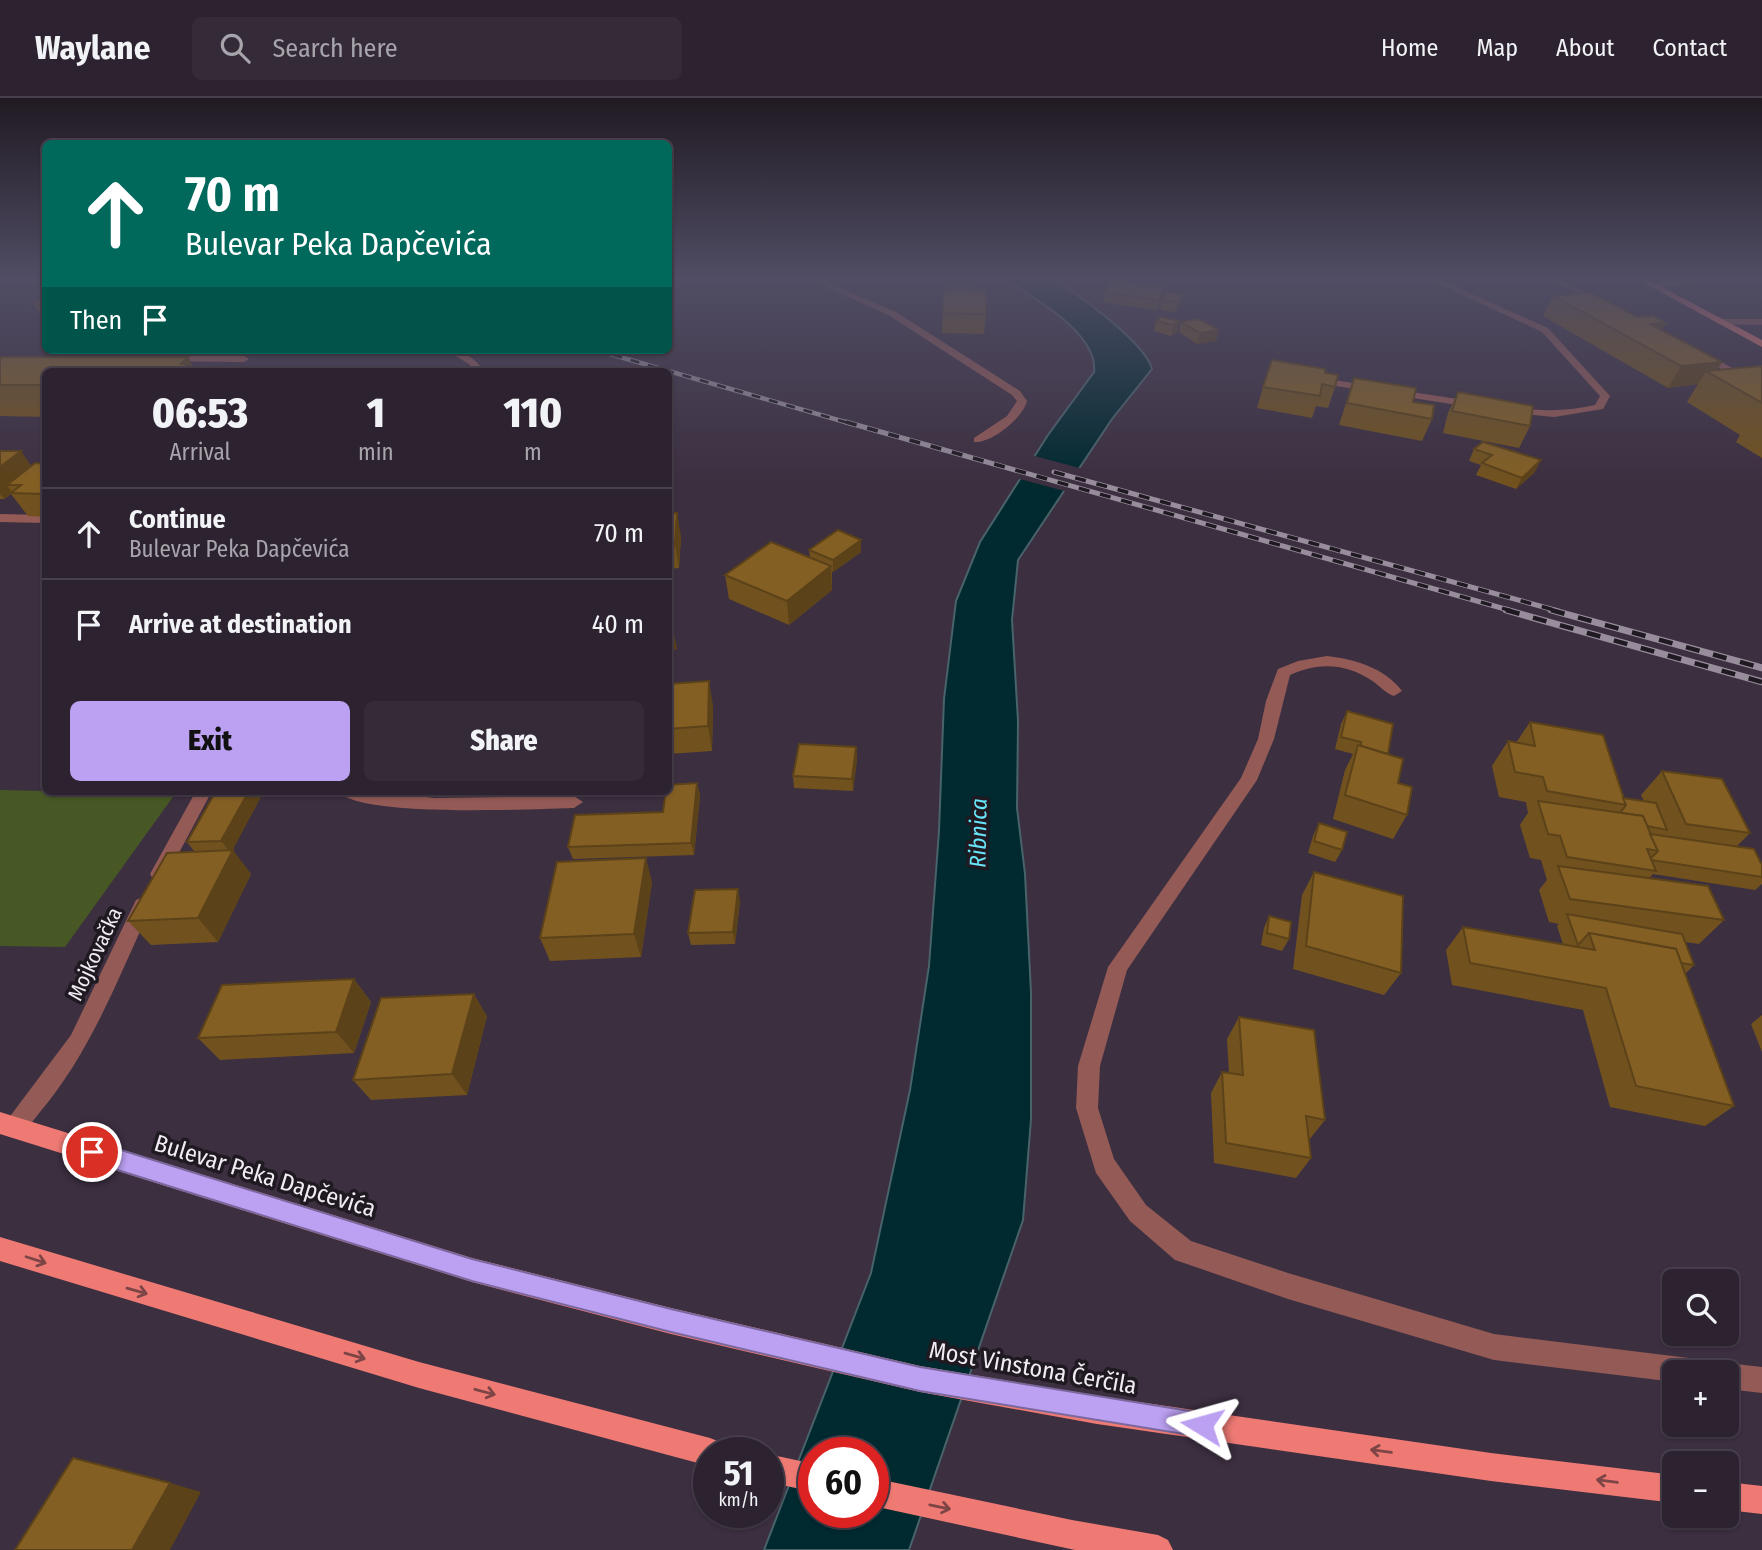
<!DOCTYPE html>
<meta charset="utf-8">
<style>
body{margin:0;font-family:"Fira Sans Condensed",sans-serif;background:#352b38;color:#f1f3f6;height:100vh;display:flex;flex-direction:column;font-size:26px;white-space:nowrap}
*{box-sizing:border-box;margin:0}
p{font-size:23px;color:#a7a4ab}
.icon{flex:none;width:38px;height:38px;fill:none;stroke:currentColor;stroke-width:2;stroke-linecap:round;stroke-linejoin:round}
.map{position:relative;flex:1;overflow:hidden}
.details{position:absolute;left:42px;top:270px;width:630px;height:427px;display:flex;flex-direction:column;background:#2d2330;border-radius:10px;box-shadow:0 2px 5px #0004,0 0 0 2px #48404c}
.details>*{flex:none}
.hud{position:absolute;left:42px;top:42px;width:630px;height:214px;border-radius:10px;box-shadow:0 2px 5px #0004,0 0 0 2px #48404c;background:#00695c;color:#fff;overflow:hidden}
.fabs{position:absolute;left:1662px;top:1171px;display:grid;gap:14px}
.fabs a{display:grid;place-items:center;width:77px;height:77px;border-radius:10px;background:#2d2330;box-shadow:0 2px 5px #0004,0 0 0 2px #48404c;font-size:35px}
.speed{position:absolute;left:693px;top:1339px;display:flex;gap:14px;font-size:35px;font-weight:700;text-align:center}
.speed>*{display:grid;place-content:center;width:91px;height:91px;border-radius:50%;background:#2d2330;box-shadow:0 2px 5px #0004,0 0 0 2px #48404c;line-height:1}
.speed small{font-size:18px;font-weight:400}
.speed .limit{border:10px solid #d22;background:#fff;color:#111}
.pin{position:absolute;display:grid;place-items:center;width:60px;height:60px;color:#fff;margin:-30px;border:4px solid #fff;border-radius:50%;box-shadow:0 2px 7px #0007}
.me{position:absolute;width:77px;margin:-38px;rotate:278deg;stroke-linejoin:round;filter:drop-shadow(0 0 5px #0008)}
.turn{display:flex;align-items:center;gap:24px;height:147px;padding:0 28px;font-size:32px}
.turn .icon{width:91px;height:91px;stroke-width:2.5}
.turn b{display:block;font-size:49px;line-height:60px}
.then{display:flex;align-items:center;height:66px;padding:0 28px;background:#0003;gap:14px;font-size:26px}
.eta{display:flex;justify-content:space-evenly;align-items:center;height:119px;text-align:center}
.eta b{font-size:42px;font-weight:800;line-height:49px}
.action{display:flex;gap:14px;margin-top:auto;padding:14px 28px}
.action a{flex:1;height:80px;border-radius:10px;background:#bca0f2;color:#111;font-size:28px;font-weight:800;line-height:80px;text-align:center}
.action a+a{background:#352b38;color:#f1f3f6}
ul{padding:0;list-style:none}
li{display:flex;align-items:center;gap:21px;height:91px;padding:0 28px;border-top:2px solid #48404c}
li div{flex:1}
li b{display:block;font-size:26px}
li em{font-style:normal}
header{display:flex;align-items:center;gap:42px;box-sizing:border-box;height:98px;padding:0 35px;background:#2d2330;border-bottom:2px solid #48404c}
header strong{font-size:33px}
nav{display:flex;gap:38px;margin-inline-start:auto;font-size:24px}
.search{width:490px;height:63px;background:#352b38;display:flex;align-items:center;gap:18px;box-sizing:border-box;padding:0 24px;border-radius:10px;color:#a7a4ab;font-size:26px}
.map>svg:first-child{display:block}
.green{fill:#475825}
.water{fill:#012930;stroke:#49636b;stroke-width:2;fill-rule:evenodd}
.pier{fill:#3c2f40}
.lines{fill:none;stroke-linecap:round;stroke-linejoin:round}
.minor{fill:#935a56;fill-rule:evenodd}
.major{fill:#ef7a74;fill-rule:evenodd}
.rail-far2-casing{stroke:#978d9b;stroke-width:4.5}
.rail-far1-casing{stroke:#978d9b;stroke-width:5}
.rail-casing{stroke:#978d9b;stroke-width:7}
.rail-far2{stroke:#1f1a21;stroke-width:2.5;stroke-dasharray:9;stroke-linecap:butt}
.rail-far1{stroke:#1f1a21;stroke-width:3.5;stroke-dasharray:11;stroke-linecap:butt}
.rail{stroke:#1f1a21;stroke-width:4.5;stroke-dasharray:14;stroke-linecap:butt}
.wall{fill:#71521f}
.shaded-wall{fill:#5c4219}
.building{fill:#835f24;stroke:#5c4219;stroke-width:2}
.oneway{stroke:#7d4546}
.route{fill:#bca0f2;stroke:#7a689d;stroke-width:2}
.labels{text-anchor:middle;stroke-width:7;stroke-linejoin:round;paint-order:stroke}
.street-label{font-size:21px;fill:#f2eaf5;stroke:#1f1a21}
.water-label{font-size:23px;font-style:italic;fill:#69e5f9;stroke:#1f1a21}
.near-street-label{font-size:24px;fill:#f2eaf5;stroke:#1f1a21}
</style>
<header>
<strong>Waylane</strong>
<div class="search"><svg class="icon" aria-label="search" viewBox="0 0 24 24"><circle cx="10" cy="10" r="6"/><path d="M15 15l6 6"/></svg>Search here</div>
<nav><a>Home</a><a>Map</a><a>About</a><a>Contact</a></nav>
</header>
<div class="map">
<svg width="1762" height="1452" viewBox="0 0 1762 1452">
<rect width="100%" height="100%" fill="#3c2f40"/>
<polygon class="green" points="0,692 175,696 65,849 0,848"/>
<path class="water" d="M1000 179C1014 179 1036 175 1048 180 1073 190 1146 246 1152 271L1112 321 1018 462 1012 522 1018 623 1017 710 1025 776 1031 895V1021L1023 1122 909 1452H764L871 1175 910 992 929 868 939 733 944 601 956 503 980 444 1048 337 1094 274C1099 235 1029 196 1000 179ZM814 1354H873V1414H814Z"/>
<polygon class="pier" points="1031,357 1083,371 1068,394 1016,380"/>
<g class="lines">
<g class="minor">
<path d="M805 179H815L896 214 1020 293 1027 303C1023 320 991 346 974 344V340L1007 318 1017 303 1012 297 890 218Z"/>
<path d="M1424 179H1434L1548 230 1610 298 1603 311 1554 319 1504 314V310L1508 309C1538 313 1565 314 1595 307L1600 298 1542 234Z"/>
<polygon points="1544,179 1554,179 1609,205 1602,207"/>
<polygon points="1693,179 1701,179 1695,185 1652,190 1648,187"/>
<polygon points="1721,221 1762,221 1762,227 1718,226 1716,224"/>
<path d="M446 252C463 252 474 259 484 273H474L469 266Z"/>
<polygon points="1697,254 1703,254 1762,286 1762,293 1697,258"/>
<polygon points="164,258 244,258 249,261 244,264 160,263 159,261"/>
<polygon points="1314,279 1477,304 1482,307 1477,310 1310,284 1309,282"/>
<polygon points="0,416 46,417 46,425 0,424"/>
<path d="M1327 558C1354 561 1385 570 1402 593L1394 598C1385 595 1379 587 1371 582 1345 565 1318 564 1290 577L1274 641 1257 682 1127 872 1100 968 1098 1010 1114 1061 1146 1107 1191 1143 1288 1175 1494 1236 1697 1261 1706 1265 1710 1274H1675V1284L1494 1262 1288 1201 1184 1165 1175 1162 1130 1123 1096 1075 1076 1010 1078 968 1108 869 1241 680 1258 641 1266 603 1278 571 1298 563Z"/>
<polygon points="196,693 212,693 165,781 153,781 150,776"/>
<path d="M339 693H369L435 700 574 698 583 704 574 710C537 711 356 720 339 693Z"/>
<path d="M143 799 150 802 152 807C119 878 91 954 40 1014 32 1024 25 1035 13 1040L5 1037 2 1029 71 937 136 802Z"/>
<polygon points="1727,1265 1762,1269 1762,1295 1727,1291 1727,1274 1715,1274 1718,1269"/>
</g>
<g class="major">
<polygon points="1633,179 1643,179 1762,242 1762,249"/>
<polygon points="0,1014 472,1160 671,1210 920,1268 1097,1298 1491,1355 1675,1377 1675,1405 1491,1383 1097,1326 920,1294 671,1236 472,1184 0,1036"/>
<polygon points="0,1139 419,1264 710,1340 720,1344 724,1354 709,1354 709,1368 419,1290 0,1163"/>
<polygon points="768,1356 814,1366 814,1394 768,1384"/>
<polygon points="873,1380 1072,1422 1158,1437 1168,1442 1173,1452 1075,1452 873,1408"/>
<polygon points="1727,1384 1762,1388 1762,1416 1727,1412"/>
</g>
<g class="rail-far2-casing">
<polyline id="rail-far2" points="596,252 852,326"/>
</g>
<g class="rail-far1-casing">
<g id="rail-far1">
<polyline points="846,324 1512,513"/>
<polyline points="1054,374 1558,513"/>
</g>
</g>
<g class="rail-casing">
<g id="rail">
<polyline points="1506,512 1762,584"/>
<polyline points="1551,512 1762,570"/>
</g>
</g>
<use href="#rail-far2" class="rail-far2"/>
<use href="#rail-far1" class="rail-far1"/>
<use href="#rail" class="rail"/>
</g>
<g class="wall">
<polygon points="1130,186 1165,190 1163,200 1157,212 1103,204 1105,194"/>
<polygon points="944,190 986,216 984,236 942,235"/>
<polygon points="1167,194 1181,206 1176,214 1160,212 1162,202"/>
<polygon points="46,198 46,225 34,206"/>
<polygon points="1553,198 1637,219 1666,225 1662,232 1722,264 1717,272 1762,268 1762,360 1736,344 1740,337 1687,304 1698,286 1668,290 1543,218"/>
<polygon points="1156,223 1179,223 1177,234 1171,238 1154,233"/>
<polygon points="1181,224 1218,232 1216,243 1197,246 1179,234"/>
<polygon points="0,259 46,273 46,319 0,318"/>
<polygon points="1325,275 1335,289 1328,310 1316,308 1312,320 1257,310 1263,289"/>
<polygon points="1354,280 1413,304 1432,321 1422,343 1339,327"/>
<polygon points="1458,294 1530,328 1519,350 1443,335 1448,315"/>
<polygon points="1474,351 1535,374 1516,391 1476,377 1481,367 1469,363"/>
<polygon points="0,353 31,368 46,366 46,419 28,418 11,396 4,401 0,401"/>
<polygon points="668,416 681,438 679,470 668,471"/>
<polygon points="861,442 861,454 833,474 832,473 832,492 789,527 729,501 725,477 810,459 809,452"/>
<polygon points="668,586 713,607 712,653 668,656"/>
<polygon points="1347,613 1388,657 1398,685 1407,717 1393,741 1333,721 1345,672 1353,656 1335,651 1341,626"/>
<polygon points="1530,624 1623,700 1644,703 1641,697 1662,673 1750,735 1737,748 1762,767 1762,786 1755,792 1653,776 1649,780 1724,822 1699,846 1685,844 1694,867 1685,876 1734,1008 1705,1028 1610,1009 1583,912 1452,887 1446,852 1463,829 1563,846 1557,828 1559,826 1549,824 1539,792 1547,782 1541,762 1530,760 1520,727 1528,715 1526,704 1499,699 1492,668 1508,643 1516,645"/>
<polygon points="856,649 857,661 853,693 794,690 793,678"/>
<polygon points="697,685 700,698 694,757 573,761 568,749 663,714"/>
<polygon points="264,693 232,752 251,776 218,844 151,847 128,823 194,753 187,744"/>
<polygon points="1319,725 1342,752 1335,764 1308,755 1313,738"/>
<polygon points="1314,774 1401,875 1384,897 1293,871 1302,797"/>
<polygon points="652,784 641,859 550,863 540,840"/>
<polygon points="740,803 735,846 691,847 688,835"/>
<polygon points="1269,818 1289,841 1282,853 1261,847 1264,830"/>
<polygon points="354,881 371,904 354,955 220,962 198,940"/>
<polygon points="1762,917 1762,954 1751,926"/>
<polygon points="487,918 467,997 371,1002 353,982"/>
<polygon points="1239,919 1325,1022 1309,1042 1311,1060 1296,1080 1214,1065 1211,995 1222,974 1229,975 1227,941"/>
</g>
<g class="shaded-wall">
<polygon points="1165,190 1163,200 1157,212 1159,202"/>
<polygon points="1183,196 1181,206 1176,214 1178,204"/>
<polygon points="1179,223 1177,234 1171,238 1173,227"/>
<polygon points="1666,225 1654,245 1639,247 1650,226"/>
<polygon points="1218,232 1216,243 1197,246 1200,235"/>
<polygon points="188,259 195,273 179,273 181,266"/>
<polygon points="1722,264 1714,277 1706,273 1698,286 1668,290 1681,268"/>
<polygon points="21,353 37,376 7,387 12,395 4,401 0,396 0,369"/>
<polygon points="1541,362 1535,374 1516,391 1522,380"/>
<polygon points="677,415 681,438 679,470 675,447"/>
<polygon points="861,442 861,454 833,474 833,462"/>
<polygon points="831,468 832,492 789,527 787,503"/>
<polygon points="672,527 677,551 668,554 668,528"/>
<polygon points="709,583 713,607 712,653 708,628"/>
<polygon points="856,649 857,661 853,693 852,681"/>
<polygon points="697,685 700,698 694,757 691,745"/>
<polygon points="249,693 264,693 231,755 221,743"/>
<polygon points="233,752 251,776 218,844 198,820"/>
<polygon points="646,760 652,784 641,859 634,836"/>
<polygon points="738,791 740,803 735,846 733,834"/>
<polygon points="354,881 371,904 354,955 336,934"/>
<polygon points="474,896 487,918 467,997 452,976"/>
<polygon points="170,1385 201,1394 170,1452 132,1452"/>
</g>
<g class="building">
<polygon points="1112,181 1131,184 1130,186 1165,190 1159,202 1105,194"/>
<polygon points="944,190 986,191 986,216 943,215"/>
<polygon points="1167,194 1183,196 1178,204 1162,202"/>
<polygon points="1590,194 1637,219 1653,218 1666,225 1650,226 1722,264 1681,268 1553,198"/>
<polygon points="46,198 46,206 34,206"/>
<polygon points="1161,219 1179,223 1173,227 1156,223"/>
<polygon points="1199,221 1218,232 1200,235 1181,224"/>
<polygon points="0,259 188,259 181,266 188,266 179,273 46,273 46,287 0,287"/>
<polygon points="1272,262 1325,271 1325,275 1338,277 1335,289 1322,286 1320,298 1263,289"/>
<polygon points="1762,268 1762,305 1706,273"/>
<polygon points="1354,280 1416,290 1413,304 1434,307 1432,321 1347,305"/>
<polygon points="1458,294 1533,308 1530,328 1452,313"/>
<polygon points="1483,344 1541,362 1522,380 1482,365 1492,357 1474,351"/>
<polygon points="0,353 21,353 0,369"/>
<polygon points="35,365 46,366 46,396 11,395 21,387 7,387"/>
<polygon points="677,415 675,447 668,447 668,416"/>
<polygon points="838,432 861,442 833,462 809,452"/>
<polygon points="771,444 831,468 787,503 725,477"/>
<polygon points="668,520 672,527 668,528"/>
<polygon points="709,583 708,628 668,631 668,586"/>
<polygon points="1347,613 1393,626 1388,656 1361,648 1361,644 1341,639"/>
<polygon points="1530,624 1603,637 1626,707 1547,693 1543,679 1515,674 1508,643 1535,648"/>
<polygon points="799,646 856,649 852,681 793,678"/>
<polygon points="1358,647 1403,661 1398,685 1412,689 1407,717 1345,697"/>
<polygon points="1662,673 1722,681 1750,735 1686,726"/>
<polygon points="697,685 691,745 568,749 575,717 663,714 666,693 668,693 668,687"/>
<polygon points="216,693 249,693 221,743 187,744"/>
<polygon points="1623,700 1656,705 1667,732 1647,728 1643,718 1620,715 1626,707"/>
<polygon points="1538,703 1643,718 1658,753 1647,751 1656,773 1567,759 1560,738 1548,736"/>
<polygon points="1319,725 1347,734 1342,752 1314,743"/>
<polygon points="1650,736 1754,751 1762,767 1762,779 1651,762 1651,760 1658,753"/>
<polygon points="233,752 198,820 128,823 167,755"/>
<polygon points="646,760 634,836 540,840 557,764"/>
<polygon points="1558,768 1708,788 1724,822 1570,801"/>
<polygon points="1314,774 1403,798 1401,875 1306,848"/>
<polygon points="738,791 733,834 688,835 695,792"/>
<polygon points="1567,816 1682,836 1694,867 1681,865 1676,851 1589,835 1578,847"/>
<polygon points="1269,818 1291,824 1289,841 1267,835"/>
<polygon points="1463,829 1595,852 1589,835 1676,851 1734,1008 1636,988 1606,890 1470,865"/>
<polygon points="354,881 336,934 198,940 222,887"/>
<polygon points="474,896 452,976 353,982 381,900"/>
<polygon points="1239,919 1314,932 1325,1022 1306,1018 1311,1060 1226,1045 1222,974 1243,977"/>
<polygon points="73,1360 170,1385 132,1452 15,1452"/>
</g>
<defs><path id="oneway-shaft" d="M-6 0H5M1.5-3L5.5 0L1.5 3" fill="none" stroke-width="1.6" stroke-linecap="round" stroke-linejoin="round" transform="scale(1.75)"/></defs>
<g class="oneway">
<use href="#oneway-shaft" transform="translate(36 1162) rotate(18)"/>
<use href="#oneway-shaft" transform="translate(137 1193) rotate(16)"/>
<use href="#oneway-shaft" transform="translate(355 1258) rotate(16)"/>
<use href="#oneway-shaft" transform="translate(485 1294) rotate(15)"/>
<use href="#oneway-shaft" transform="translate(1381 1353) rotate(-172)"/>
<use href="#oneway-shaft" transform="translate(1607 1383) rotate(-173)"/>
<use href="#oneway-shaft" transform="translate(940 1409) rotate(12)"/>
</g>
<linearGradient id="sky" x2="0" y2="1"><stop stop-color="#211a23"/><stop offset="0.47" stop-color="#504d64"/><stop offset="1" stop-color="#504d64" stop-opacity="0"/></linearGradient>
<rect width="1762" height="382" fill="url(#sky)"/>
<polygon class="route" points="92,1043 472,1161 671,1211 920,1269 1202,1315 1211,1318 1214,1327 1211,1336 1202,1339 920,1293 671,1234 472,1183 92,1064 84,1061 81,1054 84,1046"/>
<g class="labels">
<g class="street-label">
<text transform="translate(95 856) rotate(-65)" y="7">Mojkovačka</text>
</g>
<g class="water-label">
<text transform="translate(978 735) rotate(-89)" y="8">Ribnica</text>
</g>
<g class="near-street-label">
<text transform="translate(265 1078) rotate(17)" y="8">Bulevar Peka Dapčevića</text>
<text transform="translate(1033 1270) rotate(10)" y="8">Most Vinstona Čerčila</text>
</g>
</g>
</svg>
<div class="fabs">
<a><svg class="icon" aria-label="search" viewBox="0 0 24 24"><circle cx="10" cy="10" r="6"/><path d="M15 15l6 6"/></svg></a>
<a>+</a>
<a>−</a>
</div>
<div class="speed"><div>51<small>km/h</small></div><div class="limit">60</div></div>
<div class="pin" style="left:92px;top:1054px;background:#d93025"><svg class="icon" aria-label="arrive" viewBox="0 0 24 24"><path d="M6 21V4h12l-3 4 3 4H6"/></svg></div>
<svg class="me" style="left:1202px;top:1327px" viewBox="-20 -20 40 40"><path d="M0-17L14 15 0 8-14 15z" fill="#bca0f2" stroke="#fff" stroke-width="4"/></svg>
<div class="hud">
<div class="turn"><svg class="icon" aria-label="ahead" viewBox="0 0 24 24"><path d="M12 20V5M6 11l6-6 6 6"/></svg><div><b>70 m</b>Bulevar Peka Dapčevića</div></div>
<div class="then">Then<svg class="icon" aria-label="arrive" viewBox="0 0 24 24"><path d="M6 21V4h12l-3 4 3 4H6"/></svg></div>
</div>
<section class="details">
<div class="eta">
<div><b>06:53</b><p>Arrival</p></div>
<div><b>1</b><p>min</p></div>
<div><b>110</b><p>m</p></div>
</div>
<ul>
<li><svg class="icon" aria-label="ahead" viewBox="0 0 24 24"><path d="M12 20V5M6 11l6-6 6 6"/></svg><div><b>Continue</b><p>Bulevar Peka Dapčevića</p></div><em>70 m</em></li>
<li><svg class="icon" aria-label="arrive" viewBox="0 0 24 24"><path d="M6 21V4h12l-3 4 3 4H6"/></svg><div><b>Arrive at destination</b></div><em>40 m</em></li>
</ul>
<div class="action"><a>Exit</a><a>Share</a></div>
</section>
</div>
